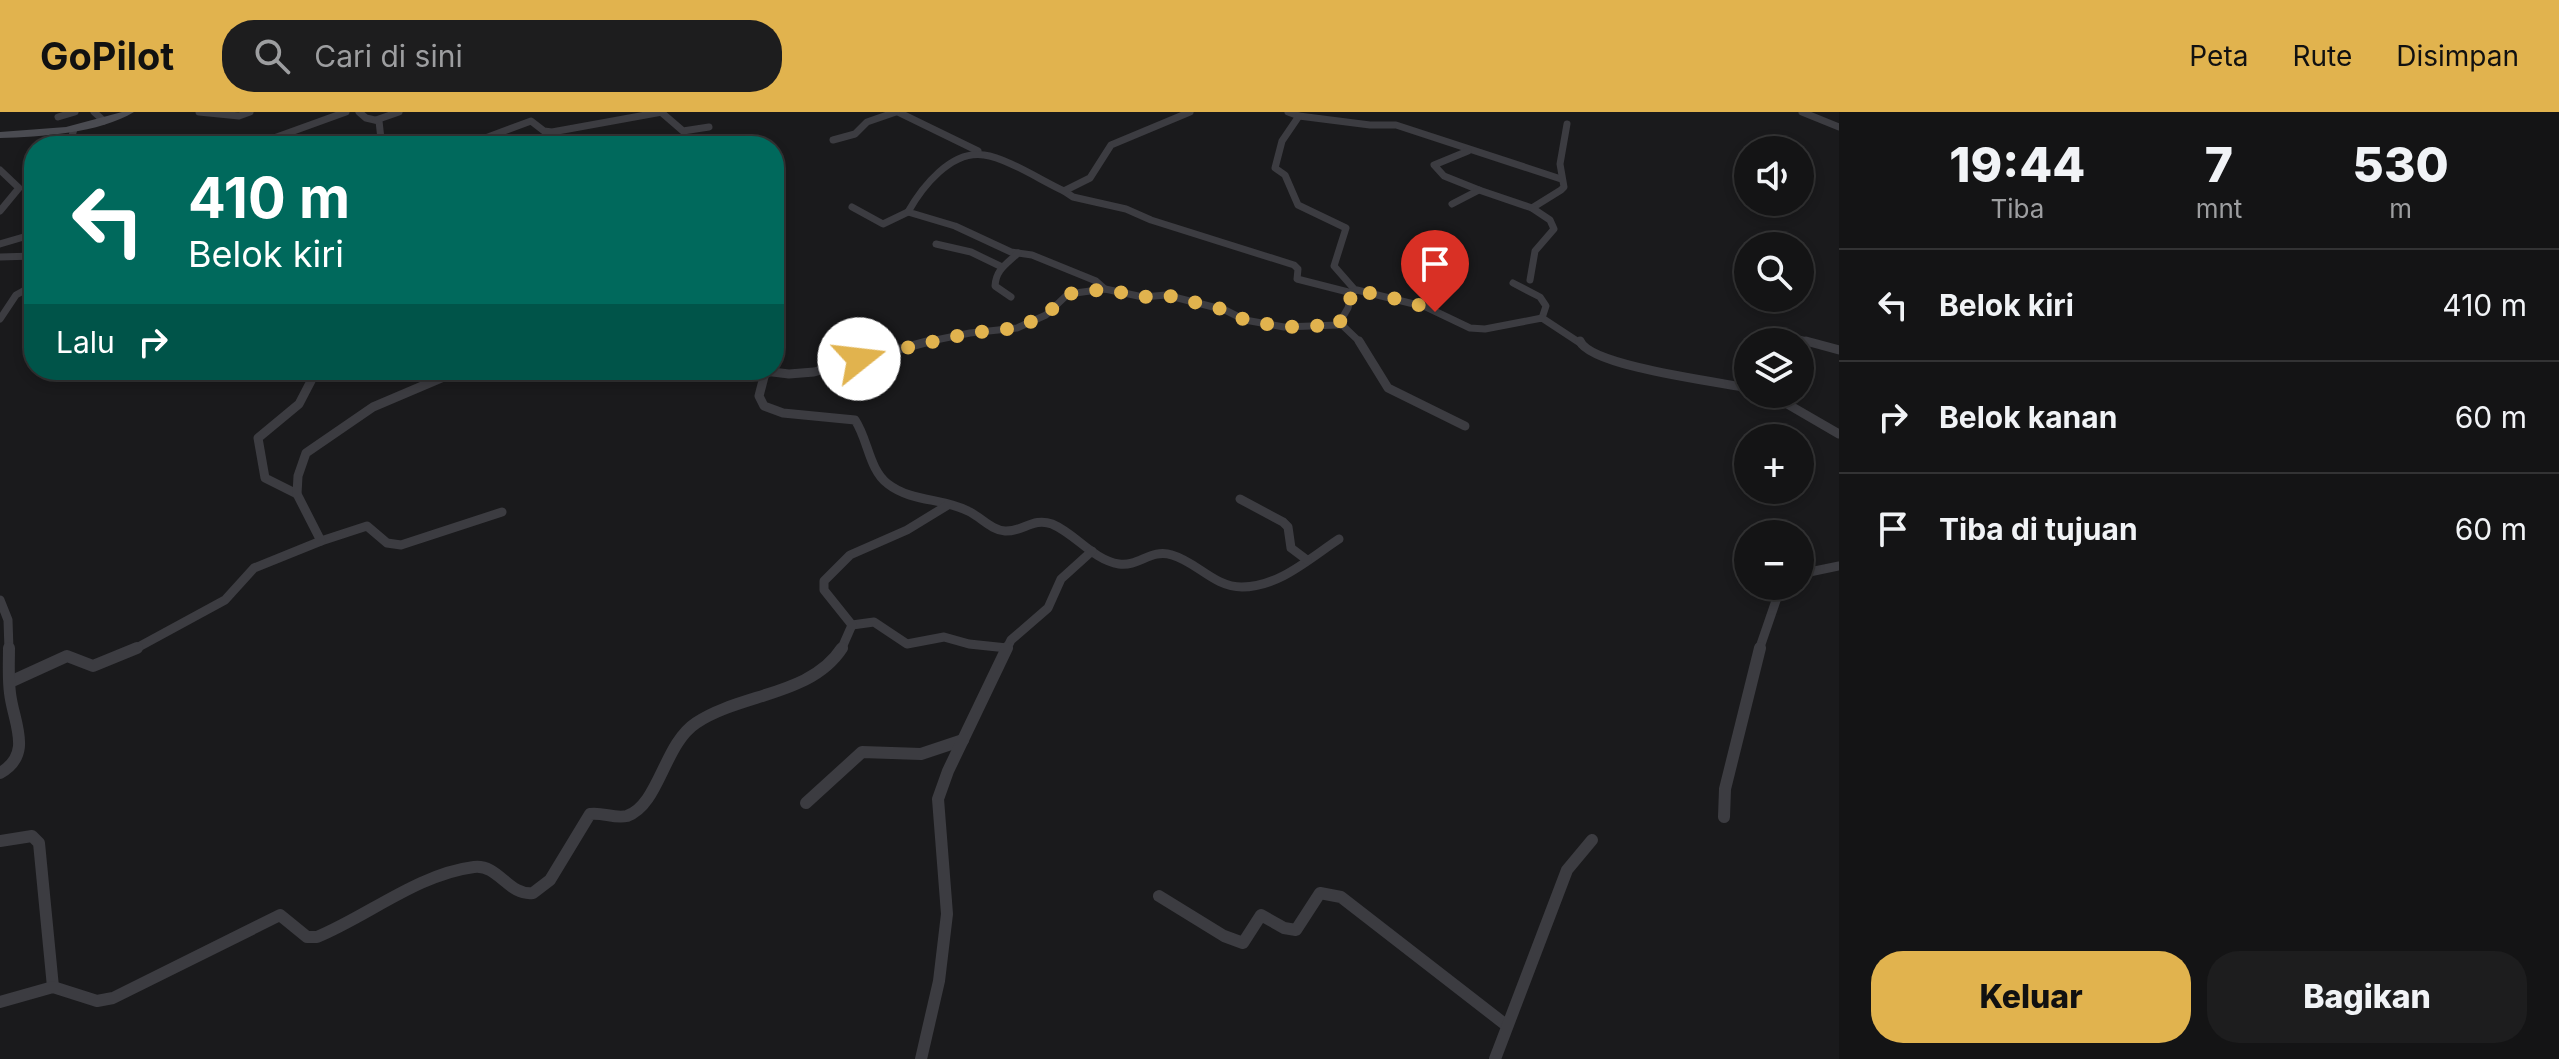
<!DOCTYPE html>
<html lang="id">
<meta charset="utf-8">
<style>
body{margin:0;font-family:Inter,sans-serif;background:#1d1d1e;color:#f1f3f6;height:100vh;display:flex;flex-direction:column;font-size:30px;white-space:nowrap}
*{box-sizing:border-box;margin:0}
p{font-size:26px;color:#9d9ea0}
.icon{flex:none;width:44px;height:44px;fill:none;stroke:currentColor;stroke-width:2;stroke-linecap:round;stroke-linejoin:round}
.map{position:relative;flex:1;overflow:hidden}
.sheet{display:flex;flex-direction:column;background:#141415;width:720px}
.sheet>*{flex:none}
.guide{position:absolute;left:24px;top:24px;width:760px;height:244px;border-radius:32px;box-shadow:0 4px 12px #0003,0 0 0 2px #333334;background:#00695c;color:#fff;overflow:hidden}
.controls{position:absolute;left:1734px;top:24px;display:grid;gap:16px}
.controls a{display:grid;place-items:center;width:80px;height:80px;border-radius:50%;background:#141415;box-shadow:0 4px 12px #0003,0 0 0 2px #333334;font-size:40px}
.pin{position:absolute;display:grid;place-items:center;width:68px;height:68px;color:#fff;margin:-82px -34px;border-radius:50% 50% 50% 0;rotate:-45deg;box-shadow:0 0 8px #0007}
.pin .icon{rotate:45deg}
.me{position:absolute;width:88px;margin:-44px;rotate:74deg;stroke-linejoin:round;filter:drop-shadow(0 0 6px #0008)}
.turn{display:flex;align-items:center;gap:28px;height:168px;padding:0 32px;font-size:36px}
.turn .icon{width:104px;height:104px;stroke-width:2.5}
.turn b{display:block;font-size:56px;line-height:68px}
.then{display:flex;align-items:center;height:76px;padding:0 32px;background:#0003;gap:16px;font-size:30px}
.eta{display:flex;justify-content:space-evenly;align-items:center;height:136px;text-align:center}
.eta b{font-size:48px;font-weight:800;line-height:56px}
.cta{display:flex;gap:16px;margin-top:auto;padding:16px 32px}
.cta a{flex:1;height:92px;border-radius:32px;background:#e1b34e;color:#111;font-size:32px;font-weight:800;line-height:92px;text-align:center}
.cta a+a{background:#1d1d1e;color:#f1f3f6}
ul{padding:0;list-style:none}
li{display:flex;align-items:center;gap:24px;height:112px;padding:0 32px;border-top:2px solid #333334}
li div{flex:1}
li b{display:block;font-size:30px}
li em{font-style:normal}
header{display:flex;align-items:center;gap:48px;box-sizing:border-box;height:112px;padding:0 40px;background:#e1b34e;color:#111}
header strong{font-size:38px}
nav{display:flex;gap:44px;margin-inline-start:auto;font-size:28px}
.search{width:560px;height:72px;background:#1d1d1e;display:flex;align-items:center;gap:20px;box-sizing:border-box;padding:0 28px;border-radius:32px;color:#9d9ea0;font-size:30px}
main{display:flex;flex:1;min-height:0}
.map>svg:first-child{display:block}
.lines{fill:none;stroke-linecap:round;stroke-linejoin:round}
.street-far2{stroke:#3c3c41;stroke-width:7}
.street-far1{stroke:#3c3c41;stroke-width:9}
.street{stroke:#3c3c41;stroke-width:12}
.secondary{fill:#4a4b51;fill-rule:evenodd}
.route{stroke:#e1b34e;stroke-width:14;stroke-dasharray:0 25.2}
</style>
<header>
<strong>GoPilot</strong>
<div class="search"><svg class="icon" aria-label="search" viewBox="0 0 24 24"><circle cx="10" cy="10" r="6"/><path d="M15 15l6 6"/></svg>Cari di sini</div>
<nav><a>Peta</a><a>Rute</a><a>Disimpan</a></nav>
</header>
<main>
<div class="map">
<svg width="1839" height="947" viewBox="0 0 1839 947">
<rect width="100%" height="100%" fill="#1a1a1c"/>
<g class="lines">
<g class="street-far2">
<polyline points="94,0 104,9"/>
<polyline points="199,0 239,4 250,0"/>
<polyline points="359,0 366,6 379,9 381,27 388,34"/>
<polyline points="661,0 683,19 709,15"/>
<polyline points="898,0 978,39"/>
<polyline points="1288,0 1299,4 1282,29 1275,56 1285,63 1298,93 1346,116 1334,154 1355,178"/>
<polyline points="1802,0 1839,15"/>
<polyline points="1299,4 1370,13 1396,13 1561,67"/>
<polyline points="58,5 75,0"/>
<polyline points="376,8 399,0"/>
<polyline points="547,20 568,34"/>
<polyline points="833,28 855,22 867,10 896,0"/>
<polyline points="69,34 74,17"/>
<polyline points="252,34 346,0"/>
<polyline points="464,34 531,9 544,19 552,20 662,0"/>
<polyline points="1468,39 1434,53 1444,64 1479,78"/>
<polyline points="0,58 19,76 0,99"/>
<polyline points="1064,79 1073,85 1126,97 1151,108 1294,153 1298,157 1297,167 1352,181"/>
<polyline points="1452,92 1479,78 1532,96 1561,78 1564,75 1560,52 1567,12"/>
<polyline points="852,95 883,112 908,100"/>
<polyline points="0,132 34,122"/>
<polyline points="936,132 971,140 1000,154"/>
<polyline points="0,145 34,144"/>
<polyline points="1530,168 1535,139 1554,117 1550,108 1532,96"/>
<polyline points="1513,171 1540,185 1546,194 1542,206"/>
<path d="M1105 177 1096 169 1032 143 1011 140 955 114 908 100C922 75 951 38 984 43 1007 46 1042 69 1064 79L1090 66 1111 33 1190 0"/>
<path d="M1011 185 995 174C996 157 1007 152 1018 141"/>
<polyline points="0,207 16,183 34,173"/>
<polyline points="1340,211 1361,231"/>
<polyline points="1753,230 1760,223 1779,222 1814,231"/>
<polyline points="921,231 970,221 1017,216 1046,203 1068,182 1105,177 1143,185 1166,183 1225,198 1245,208 1284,215 1338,213 1348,196 1352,180 1357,178 1426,195 1470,216 1485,217 1542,206 1580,231"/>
</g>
<g class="street-far1">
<polyline points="1359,229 1388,276 1465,314"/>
<path d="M1580 229C1590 254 1718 270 1748 276"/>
<polyline points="1806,229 1839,238"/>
<polyline points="755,258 789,262 814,260 930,229"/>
<path d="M765 261 759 284 764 294 783 301 855 308C868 327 869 358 888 372 911 390 943 386 968 399 981 405 991 418 1005 419 1023 420 1033 405 1052 412 1076 422 1093 448 1119 452 1139 455 1151 436 1172 443 1197 450 1214 475 1242 475 1279 475 1310 446 1339 427"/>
<polyline points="1770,282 1839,322"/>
<polyline points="297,382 265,366 258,326 299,292 311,269 306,258"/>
<polyline points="1240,387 1283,410 1288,415 1291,436 1307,448"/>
<polyline points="321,429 367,414 387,431 401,433 502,400"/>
<polyline points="1800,462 1839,454"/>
<polyline points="0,488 8,508 9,538"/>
<polyline points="852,513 874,510 907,532 944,525 969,532 1007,536"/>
<polyline points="133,538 225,488 254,456 321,429 297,382 298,364 306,341 373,295 460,258"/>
<polyline points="841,538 852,513 824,478 824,469 850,443 907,418 948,393"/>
<polyline points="1006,538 1011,528 1048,496 1061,467 1092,439"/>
<polyline points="1759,538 1781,474"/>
</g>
<g class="street">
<polyline points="10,570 67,544 93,554 137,536"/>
<path d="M0 661C34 642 13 610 10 581 8 566 9 551 9 536"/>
<polyline points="806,691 862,640 921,642 963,628"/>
<polyline points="1724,705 1725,677 1760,536"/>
<polyline points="0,729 32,724 39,731 53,875"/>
<polyline points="1159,784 1224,824 1243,831 1261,803 1284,816 1296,818 1320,781 1341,785 1506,913"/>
<path d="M0 890 53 875 97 889 113 886 280 803 307 825H317C368 804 418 762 474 755 499 752 508 784 533 781L550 768 590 702C602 700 615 707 627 704 659 693 664 632 696 611 741 581 811 584 842 536"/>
<polyline points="921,947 939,869 947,802 938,687 948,659 1007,536"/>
<polyline points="1495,947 1567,758 1592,728"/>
</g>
<path class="secondary" d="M122 0H134C100 21 40 25 0 26V20L66 15Z"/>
</g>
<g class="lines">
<polyline class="route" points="859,247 970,221 1017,216 1046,203 1068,182 1105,177 1143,185 1166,183 1225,198 1245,208 1284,215 1338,213 1348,196 1352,180 1357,178 1414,191 1435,200"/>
</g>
</svg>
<div class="controls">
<a><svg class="icon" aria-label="sound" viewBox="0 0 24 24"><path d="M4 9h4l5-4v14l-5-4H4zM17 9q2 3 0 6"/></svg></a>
<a><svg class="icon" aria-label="search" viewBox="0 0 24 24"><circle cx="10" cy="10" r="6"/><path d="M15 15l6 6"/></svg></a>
<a><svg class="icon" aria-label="layers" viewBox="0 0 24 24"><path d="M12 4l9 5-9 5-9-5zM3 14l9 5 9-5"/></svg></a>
<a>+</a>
<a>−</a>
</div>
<div class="pin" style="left:1435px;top:200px;background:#d93025"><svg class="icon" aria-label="arrive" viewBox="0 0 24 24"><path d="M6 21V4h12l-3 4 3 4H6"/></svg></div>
<svg class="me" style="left:859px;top:247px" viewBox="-20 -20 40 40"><circle r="19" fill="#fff"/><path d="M0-13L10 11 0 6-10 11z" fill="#e1b34e"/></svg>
<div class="guide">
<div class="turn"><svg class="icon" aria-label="left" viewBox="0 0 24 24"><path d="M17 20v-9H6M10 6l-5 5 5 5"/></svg><div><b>410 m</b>Belok kiri</div></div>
<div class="then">Lalu<svg class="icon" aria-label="right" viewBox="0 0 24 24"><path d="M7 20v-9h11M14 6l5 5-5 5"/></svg></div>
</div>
</div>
<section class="sheet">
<div class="eta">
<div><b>19:44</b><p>Tiba</p></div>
<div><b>7</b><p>mnt</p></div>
<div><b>530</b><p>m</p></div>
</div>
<ul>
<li><svg class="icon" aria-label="left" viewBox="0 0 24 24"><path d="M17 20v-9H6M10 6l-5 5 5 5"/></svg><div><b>Belok kiri</b></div><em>410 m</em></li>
<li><svg class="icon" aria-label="right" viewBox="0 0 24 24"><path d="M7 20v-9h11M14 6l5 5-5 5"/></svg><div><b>Belok kanan</b></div><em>60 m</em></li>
<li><svg class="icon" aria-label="arrive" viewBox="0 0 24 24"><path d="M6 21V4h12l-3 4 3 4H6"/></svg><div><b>Tiba di tujuan</b></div><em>60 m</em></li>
</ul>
<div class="cta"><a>Keluar</a><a>Bagikan</a></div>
</section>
</main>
